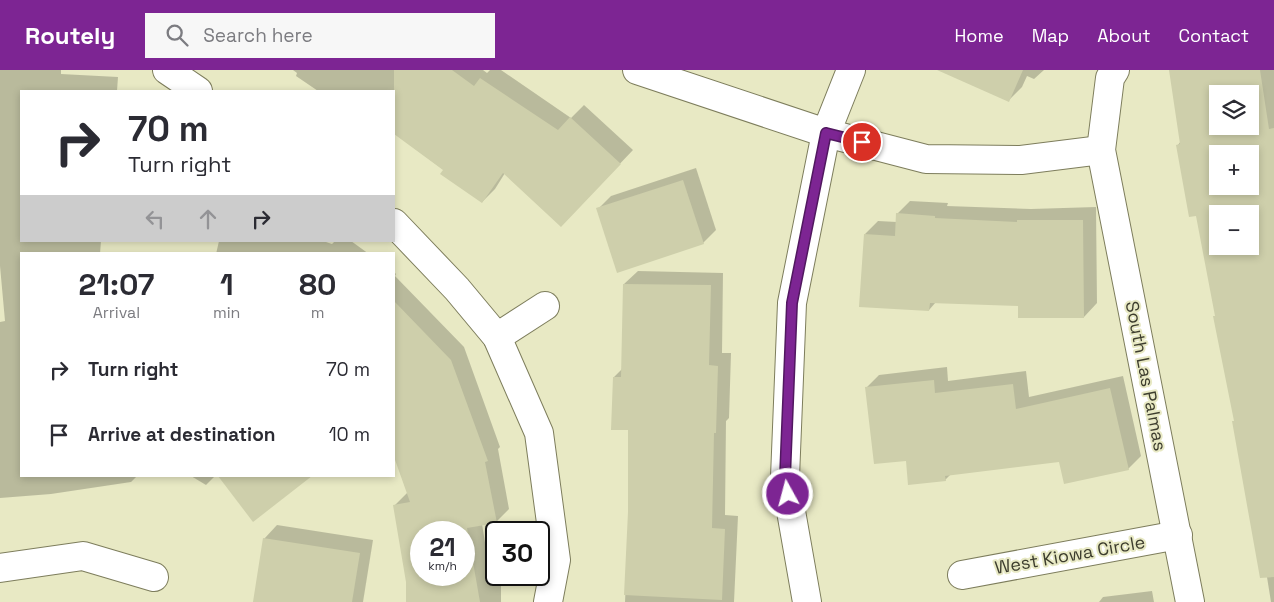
<!DOCTYPE html>
<meta charset="utf-8">
<style>
body{margin:0;font-family:"Space Grotesk",sans-serif;background:#f7f7f7;color:#2b2b33;height:100vh;display:flex;flex-direction:column;font-size:19px;white-space:nowrap}
*{box-sizing:border-box;margin:0}
p{font-size:16px;color:#7c7c81}
.icon{flex:none;width:28px;height:28px;fill:none;stroke:currentColor;stroke-width:2;stroke-linecap:round;stroke-linejoin:round}
.map{position:relative;flex:1;overflow:hidden}
.drawer{position:absolute;left:20px;top:182px;width:375px;height:225px;display:flex;flex-direction:column;background:#fff;border-radius:0px;box-shadow:0 2px 8px #0003}
.drawer>*{flex:none}
.top-card{position:absolute;left:20px;top:20px;width:375px;height:152px;border-radius:0px;box-shadow:0 2px 8px #0003;background:#fff;color:#2b2b33;overflow:hidden}
.fabs{position:absolute;left:1209px;top:15px;display:grid;gap:10px}
.fabs a{display:grid;place-items:center;width:50px;height:50px;border-radius:0px;background:#fff;box-shadow:0 2px 8px #0003;font-size:25px}
.speed{position:absolute;left:410px;top:451px;display:flex;gap:10px;font-size:25px;font-weight:700;text-align:center}
.speed>*{display:grid;place-content:center;width:65px;height:65px;border-radius:50%;background:#fff;box-shadow:0 2px 8px #0003;line-height:1}
.speed small{font-size:12px;font-weight:400}
.speed .limit{border:2px solid #111;border-radius:8px;background:#fff;color:#111}
.pin{position:absolute;display:grid;place-items:center;width:42px;height:42px;color:#fff;margin:-21px;border:2px solid #fff;border-radius:50%;box-shadow:0 1px 5px #0007}
.me{position:absolute;width:55px;margin:-28px;rotate:353deg;stroke-linejoin:round;filter:drop-shadow(0 0 4px #0008)}
.turn{display:flex;align-items:center;gap:18px;height:105px;padding:0 25px;font-size:22px}
.turn .icon{width:65px;height:65px;stroke-width:2.5}
.turn b{display:block;font-size:35px;line-height:42px}
.lanes{display:flex;align-items:center;height:48px;padding:0 25px;background:#0003;justify-content:center;gap:25px;direction:ltr}
.lanes .off{opacity:.35}
.eta{display:flex;justify-content:space-evenly;align-items:center;height:85px;text-align:center}
.eta b{font-size:30px;font-weight:600;line-height:35px}
ul{padding:0;list-style:none}
li{display:flex;align-items:center;gap:15px;height:65px;padding:0 25px}
li div{flex:1}
li b{display:block;font-size:19px}
li em{font-style:normal}
header{display:flex;align-items:center;gap:30px;box-sizing:border-box;height:70px;padding:0 25px;background:#7d2593;color:#fff}
header strong{font-size:24px}
nav{display:flex;gap:28px;margin-inline-start:auto;font-size:18px}
.search{width:350px;height:45px;background:#f7f7f7;display:flex;align-items:center;gap:12px;box-sizing:border-box;padding:0 18px;border-radius:0px;color:#7c7c81;font-size:19px}
.map>svg:first-child{display:block}
.shadow{fill:#0003;fill-rule:evenodd}
.building{fill:#cecfab;fill-rule:evenodd}
.lines{fill:none;stroke-linecap:round;stroke-linejoin:round}
.minor-casing{stroke:#7d7d5c;stroke-width:30}
.minor{stroke:#fff;stroke-width:28}
.route-casing{stroke:#511860;stroke-width:12}
.route{stroke:#7d2593;stroke-width:9}
.labels{text-anchor:middle;stroke-width:4;stroke-linejoin:round;paint-order:stroke}
.street-label{font-size:18px;fill:#3d3d2e;stroke:#e8e9c4}
</style>
<header>
<strong>Routely</strong>
<div class="search"><svg class="icon" aria-label="search" viewBox="0 0 24 24"><circle cx="10" cy="10" r="6"/><path d="M15 15l6 6"/></svg>Search here</div>
<nav><a>Home</a><a>Map</a><a>About</a><a>Contact</a></nav>
</header>
<div class="map">
<svg width="1274" height="532" viewBox="0 0 1274 532">
<rect width="100%" height="100%" fill="#e8e9c4"/>
<g class="shadow">
<polygon points="0,0 61,0 61,4 118,7 117,21 21,21 21,171 101,171 100,184 21,184 21,406 137,406 131,412 51,424 0,428 0,252 5,251 0,196"/>
<polygon points="293,0 483,0 487,3 490,0 501,0 571,48 584,35 633,80 574,142 505,103 495,119 482,132 444,100 394,63 394,21 318,21 296,6 297,3"/>
<polygon points="944,0 1044,0 1034,9 1027,6 1022,17 1009,30"/>
<path d="M1171 0H1274V532H1271L1261 470 1233 352 1235 350 1197 144 1178 75 1181 71ZM1218 24H1250V56H1218ZM1218 84H1250V116H1218ZM1218 144H1250V176H1218Z"/>
<polygon points="696,98 716,160 703,173 598,139 611,126"/>
<polygon points="910,131 948,133 947,136 1031,139 1096,137 1097,233 1084,247 1020,235 936,232 929,240 865,164 878,151 897,152 897,144"/>
<polygon points="219,171 323,171 332,174 335,171 351,171 369,184 216,184"/>
<polygon points="638,201 723,203 722,283 731,283 729,348 726,351 725,445 738,446 734,532 625,532 629,442 629,359 614,307 623,298 624,214"/>
<path d="M394 202 396 204 395 206 464 277 500 377 498 379 509 439 496 452 482 454 489 497H496V505H501V532H407L408 511 394 436 408 422 394 383ZM421 462H464V505H421Z"/>
<polygon points="947,297 948,311 1026,301 1029,327 1123,306 1141,386 1128,399 1060,391 951,404 945,410 907,390 866,318 879,305"/>
<polygon points="191,406 215,406 206,415"/>
<polygon points="277,455 373,470 363,532 254,532 264,469"/>
<polygon points="1152,521 1154,532 1099,532 1103,527"/>
</g>
<g class="building">
<polygon points="394,0 452,0 474,16 480,8 558,60 570,47 621,94 561,157 503,103 482,133 440,104 443,100 394,64"/>
<polygon points="937,0 1023,0 1009,32"/>
<path d="M1169 0H1260L1269 59 1274 58V507L1260 508 1232 351H1234L1213 246H1215L1196 146 1189 147 1176 75 1180 74ZM1218 24H1250V56H1218ZM1218 84H1250V116H1218ZM1218 144H1250V176H1218Z"/>
<polygon points="683,110 704,174 617,203 596,138"/>
<polygon points="896,143 935,146 935,148 1017,152 1017,150 1083,150 1084,248 1018,248 1018,236 930,233 929,241 859,237 864,164 895,166"/>
<polygon points="623,214 711,215 709,295 718,296 716,363 714,363 712,458 725,459 722,530 624,525 628,442 628,360 611,360 613,307 621,307"/>
<path d="M394 231 451 290 488 391 485 392 497 453 467 458 480 532H406V512L393 435 410 432 394 387ZM421 462H464V505H421Z"/>
<polygon points="934,310 935,323 1013,314 1016,339 1110,318 1129,400 1064,414 1059,392 945,406 946,411 908,415 906,391 874,394 865,317"/>
<polygon points="218,406 312,406 253,452"/>
<polygon points="263,468 360,483 352,532 253,532"/>
</g>
<g class="lines">
<g class="minor-casing">
<g id="minor">
<polyline points="167,0 198,21"/>
<polyline points="637,0 826,63 926,89 1021,90 1101,80"/>
<polyline points="1115,0 1110,8 1101,80 1190,532"/>
<polyline points="394,153 457,219 497,267 539,363 556,490 548,532"/>
<polyline points="497,267 545,236"/>
<polyline points="0,498 83,486 154,507"/>
<polyline points="962,505 1178,465"/>
<polyline points="807,532 785,407 792,233 826,63 851,0"/>
</g>
</g>
<use href="#minor" class="minor"/>
</g>
<g class="lines">
<g class="route-casing">
<polyline id="route" points="788,424 785,407 792,233 826,63 862,72"/>
</g>
<use href="#route" class="route"/>
</g>
<g class="labels">
<g class="street-label">
<text transform="translate(1146 306) rotate(79)" y="6">South Las Palmas</text>
<text transform="translate(1070 485) rotate(-10)" y="6">West Kiowa Circle</text>
</g>
</g>
</svg>
<div class="fabs">
<a><svg class="icon" aria-label="layers" viewBox="0 0 24 24"><path d="M12 4l9 5-9 5-9-5zM3 14l9 5 9-5"/></svg></a>
<a>+</a>
<a>−</a>
</div>
<div class="speed"><div>21<small>km/h</small></div><div class="limit">30</div></div>
<div class="pin" style="left:862px;top:72px;background:#d93025"><svg class="icon" aria-label="arrive" viewBox="0 0 24 24"><path d="M6 21V4h12l-3 4 3 4H6"/></svg></div>
<svg class="me" style="left:788px;top:424px" viewBox="-20 -20 40 40"><circle r="17" fill="#7d2593" stroke="#fff" stroke-width="3"/><path d="M0-11L8 9 0 5-8 9z" fill="#fff"/></svg>
<div class="top-card">
<div class="turn"><svg class="icon" aria-label="right" viewBox="0 0 24 24"><path d="M7 20v-9h11M14 6l5 5-5 5"/></svg><div><b>70 m</b>Turn right</div></div>
<div class="lanes"><svg class="icon off" aria-label="left" viewBox="0 0 24 24"><path d="M17 20v-9H6M10 6l-5 5 5 5"/></svg><svg class="icon off" aria-label="ahead" viewBox="0 0 24 24"><path d="M12 20V5M6 11l6-6 6 6"/></svg><svg class="icon" aria-label="right" viewBox="0 0 24 24"><path d="M7 20v-9h11M14 6l5 5-5 5"/></svg></div>
</div>
<section class="drawer">
<div class="eta">
<div><b>21:07</b><p>Arrival</p></div>
<div><b>1</b><p>min</p></div>
<div><b>80</b><p>m</p></div>
</div>
<ul>
<li><svg class="icon" aria-label="right" viewBox="0 0 24 24"><path d="M7 20v-9h11M14 6l5 5-5 5"/></svg><div><b>Turn right</b></div><em>70 m</em></li>
<li><svg class="icon" aria-label="arrive" viewBox="0 0 24 24"><path d="M6 21V4h12l-3 4 3 4H6"/></svg><div><b>Arrive at destination</b></div><em>10 m</em></li>
</ul>
</section>
</div>
